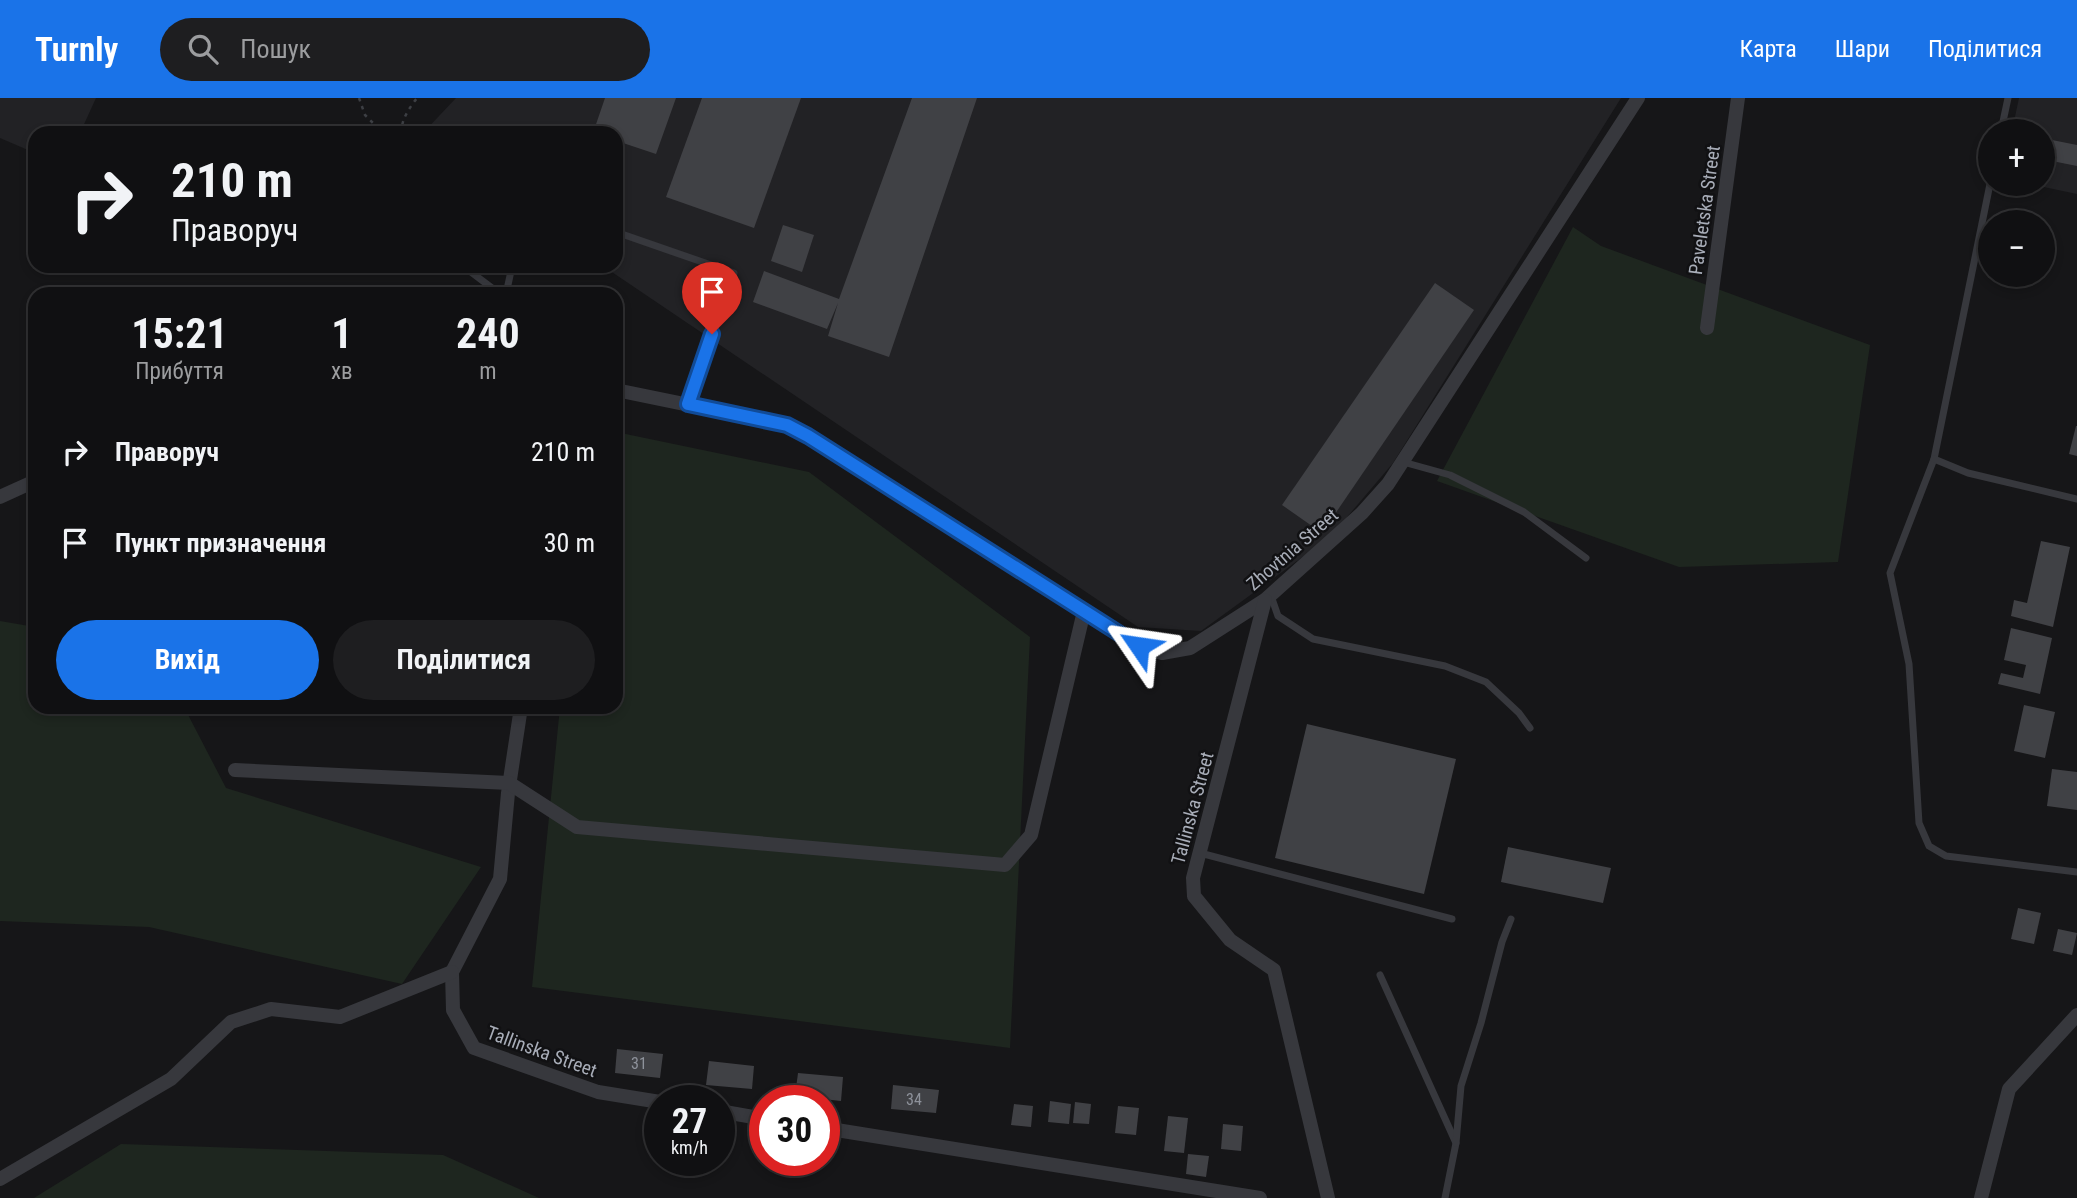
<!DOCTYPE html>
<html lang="uk">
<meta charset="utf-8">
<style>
body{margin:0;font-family:"Roboto Condensed",sans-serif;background:#1e1e20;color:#f1f3f6;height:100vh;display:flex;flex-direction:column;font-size:26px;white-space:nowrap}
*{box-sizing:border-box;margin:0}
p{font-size:23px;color:#9c9d9f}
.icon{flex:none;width:38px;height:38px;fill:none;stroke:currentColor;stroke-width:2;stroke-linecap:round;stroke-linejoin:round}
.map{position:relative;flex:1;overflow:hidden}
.side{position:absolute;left:28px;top:189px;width:595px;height:427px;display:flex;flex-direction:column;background:#101012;border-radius:21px;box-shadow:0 4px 10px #0003,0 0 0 2px #303032}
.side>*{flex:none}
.guide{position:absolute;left:28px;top:28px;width:595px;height:147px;border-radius:21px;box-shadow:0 4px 10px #0003,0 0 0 2px #303032;background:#101012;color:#f1f3f6;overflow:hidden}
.fabs{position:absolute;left:1978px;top:21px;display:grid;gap:14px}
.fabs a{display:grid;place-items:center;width:77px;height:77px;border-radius:50%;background:#101012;box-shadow:0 4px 10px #0003,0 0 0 2px #303032;font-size:35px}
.speed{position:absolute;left:644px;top:987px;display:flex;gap:14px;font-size:35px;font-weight:700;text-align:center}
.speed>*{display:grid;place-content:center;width:91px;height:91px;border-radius:50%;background:#101012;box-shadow:0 4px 10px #0003,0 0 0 2px #303032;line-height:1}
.speed small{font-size:18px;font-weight:400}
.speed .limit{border:10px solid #d22;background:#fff;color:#111}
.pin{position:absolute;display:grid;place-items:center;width:60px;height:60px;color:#fff;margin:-72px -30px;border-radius:50% 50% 50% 0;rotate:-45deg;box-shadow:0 0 7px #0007}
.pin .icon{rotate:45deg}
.me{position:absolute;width:77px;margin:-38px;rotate:302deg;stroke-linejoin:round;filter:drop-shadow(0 0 5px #0008)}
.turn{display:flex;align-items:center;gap:24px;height:147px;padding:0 28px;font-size:32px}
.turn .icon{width:91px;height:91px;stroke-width:2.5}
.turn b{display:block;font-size:49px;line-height:60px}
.eta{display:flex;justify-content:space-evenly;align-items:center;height:119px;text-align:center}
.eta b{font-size:42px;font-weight:700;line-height:49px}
.button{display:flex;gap:14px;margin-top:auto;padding:14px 28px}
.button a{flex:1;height:80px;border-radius:42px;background:#1a73e8;color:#fff;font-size:28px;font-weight:700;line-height:80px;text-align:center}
.button a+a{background:#1e1e20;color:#f1f3f6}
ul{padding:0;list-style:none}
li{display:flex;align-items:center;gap:21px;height:91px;padding:0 28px}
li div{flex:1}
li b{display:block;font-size:26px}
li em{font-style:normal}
header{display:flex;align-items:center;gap:42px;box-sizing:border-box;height:98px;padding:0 35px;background:#1a73e8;color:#fff}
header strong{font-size:33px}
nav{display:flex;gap:38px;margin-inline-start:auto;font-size:24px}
.search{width:490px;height:63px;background:#1e1e20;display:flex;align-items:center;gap:18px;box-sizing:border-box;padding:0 24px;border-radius:38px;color:#9c9d9f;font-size:26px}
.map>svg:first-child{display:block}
.built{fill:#222225}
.green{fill:#1e261f}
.building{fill:#404145}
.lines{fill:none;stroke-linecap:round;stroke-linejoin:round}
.path{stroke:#3d3f44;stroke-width:2.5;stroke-dasharray:3.5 5;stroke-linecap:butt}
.service{stroke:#37383d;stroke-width:7}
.minor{stroke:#37383d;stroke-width:14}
.route-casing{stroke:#114b97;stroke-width:18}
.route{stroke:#1a73e8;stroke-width:12}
.labels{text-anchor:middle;stroke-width:5;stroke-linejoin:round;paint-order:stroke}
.number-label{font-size:16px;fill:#8e929b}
.street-label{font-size:19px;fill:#a8adb8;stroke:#111113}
</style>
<header>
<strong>Turnly</strong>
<div class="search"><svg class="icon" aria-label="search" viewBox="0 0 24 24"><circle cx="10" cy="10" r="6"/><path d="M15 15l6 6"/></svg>Пошук</div>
<nav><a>Карта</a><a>Шари</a><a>Поділитися</a></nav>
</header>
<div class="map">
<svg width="2077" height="1100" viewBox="0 0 2077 1100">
<rect width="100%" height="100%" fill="#161618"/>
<g class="built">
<polygon points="0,0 96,0 80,35 35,35 35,55 0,40"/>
<polygon points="456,0 1621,0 1393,365 1330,439 1201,533 1138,529 603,168 616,168 616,35 423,35"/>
<polygon points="2019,0 2077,0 2077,96 2030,86 2042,86 2042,33 2012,33"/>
</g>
<g class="green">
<polygon points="1573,129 1601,148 1870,247 1838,464 1679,469 1437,383"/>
<polygon points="616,334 809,374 1030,539 1010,950 532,889 560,609 616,609"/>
<polygon points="0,523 35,529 35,609 184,609 226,690 481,769 402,886 149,829 0,823"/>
<polygon points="121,1046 443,1057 539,1100 34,1100"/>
</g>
<g class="building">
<polygon points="605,0 676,0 656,56 623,45 616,64 616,35 593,35"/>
<polygon points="702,0 801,0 754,130 666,99"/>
<polygon points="912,0 977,0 889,259 828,238 838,205 827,231 753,204 764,173 839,201"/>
<polygon points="2042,40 2077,47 2077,68 2042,61"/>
<polygon points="783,127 814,137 802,174 771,163"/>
<polygon points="1435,185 1474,212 1322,435 1282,407"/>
<polygon points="2076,328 2077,328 2077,358 2069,356"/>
<polygon points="2041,443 2070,449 2053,529 2011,518 2014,502 2027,505"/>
<polygon points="2011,530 2052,540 2040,596 1998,586 2001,575 2023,580 2026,567 2004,562"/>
<polygon points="2024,607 2055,614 2045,660 2014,653"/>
<polygon points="1307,626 1456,661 1424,796 1275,760"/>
<polygon points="2052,671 2077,674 2077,712 2047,708"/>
<polygon points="1508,749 1611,770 1603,805 1501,784"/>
<polygon points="2018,810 2041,815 2034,846 2011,841"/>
<polygon points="2058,831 2077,835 2072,857 2053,853"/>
<polygon points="617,951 663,956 660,980 615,975"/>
<polygon points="709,963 754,968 752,991 706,987"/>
<polygon points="798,975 843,979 841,1003 795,998"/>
<polygon points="893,987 939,992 936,1015 891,1011"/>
<polygon points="1050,1003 1071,1006 1069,1026 1048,1024"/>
<polygon points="1075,1004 1091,1006 1089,1026 1073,1025"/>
<polygon points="1014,1006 1033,1008 1031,1029 1011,1027"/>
<polygon points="1118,1008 1139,1010 1136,1037 1115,1035"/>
<polygon points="1168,1018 1188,1020 1184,1055 1164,1053"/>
<polygon points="1223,1026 1243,1028 1241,1053 1221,1051"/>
<polygon points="1188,1056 1209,1058 1206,1079 1186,1076"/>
</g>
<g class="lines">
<g class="path">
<polyline points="359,0 365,17 383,35"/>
<path d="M402 35C400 23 410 9 417 0"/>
</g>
<g class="service">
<polyline points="2001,33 2008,0"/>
<polyline points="1990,86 1934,361 1890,475 1909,566 1919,725 1929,748 1946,758 2077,774"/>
<polyline points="616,134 734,175 688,306"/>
<polyline points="463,168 500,196"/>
<polyline points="506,196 511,173"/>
<polyline points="1934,361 1968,375 2077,401"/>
<polyline points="1403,364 1450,377 1524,414 1586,460"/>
<polyline points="1271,498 1278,518 1313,541 1445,568 1486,584 1519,615 1530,630"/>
<polyline points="1200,755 1452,821"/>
<polyline points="1380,877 1456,1045 1445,1100"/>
<polyline points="1456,1045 1461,988 1481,925 1502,844 1511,821"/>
</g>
<g class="minor">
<polyline points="1707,230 1738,0"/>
<polyline points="616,292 787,327 809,338 1139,548 1162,555 1190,550 1265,502 1362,415 1388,386 1638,0"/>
<polyline points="0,399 35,383"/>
<polyline points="1265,502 1193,780 1194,798 1230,842 1274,872 1328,1100"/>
<polyline points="521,609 508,695 500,781 452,874 453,912 474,950 598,994 660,1004"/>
<polyline points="235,672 509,685 577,729 1005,767 1031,737 1084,513"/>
<polyline points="719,1013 765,1021"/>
<polyline points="824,1030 1260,1100"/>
<polyline points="0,1081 171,981 231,924 271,911 340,919 452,874"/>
<polyline points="1981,1100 2009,991 2077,917"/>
</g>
</g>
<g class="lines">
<g class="route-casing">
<polyline id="route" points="712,236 688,306 787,327 808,338 1139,548"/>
</g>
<use href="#route" class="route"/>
</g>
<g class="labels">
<g class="number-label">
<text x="639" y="971">31</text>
<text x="914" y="1007">34</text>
</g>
<g class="street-label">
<text transform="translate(1704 112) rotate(-82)" y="7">Paveletska Street</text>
<text transform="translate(1292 451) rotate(-41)" y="7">Zhovtnia Street</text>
<text transform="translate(1192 710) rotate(-75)" y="7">Tallinska Street</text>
<text transform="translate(542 953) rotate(20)" y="7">Tallinska Street</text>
</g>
</g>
</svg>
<div class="fabs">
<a>+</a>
<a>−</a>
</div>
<div class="speed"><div>27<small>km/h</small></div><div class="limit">30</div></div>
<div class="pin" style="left:712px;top:236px;background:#d93025"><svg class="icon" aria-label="arrive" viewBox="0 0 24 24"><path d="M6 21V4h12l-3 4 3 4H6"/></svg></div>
<svg class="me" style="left:1139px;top:548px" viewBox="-20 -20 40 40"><path d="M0-17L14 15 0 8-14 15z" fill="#1a73e8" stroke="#fff" stroke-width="4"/></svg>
<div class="guide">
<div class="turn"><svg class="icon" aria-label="right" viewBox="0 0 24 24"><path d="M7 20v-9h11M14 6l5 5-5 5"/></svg><div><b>210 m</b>Праворуч</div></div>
</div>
<section class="side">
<div class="eta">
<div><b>15:21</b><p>Прибуття</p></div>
<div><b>1</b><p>хв</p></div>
<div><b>240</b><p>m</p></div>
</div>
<ul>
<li><svg class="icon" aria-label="right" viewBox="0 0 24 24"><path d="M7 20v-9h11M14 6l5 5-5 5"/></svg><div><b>Праворуч</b></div><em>210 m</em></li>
<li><svg class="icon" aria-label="arrive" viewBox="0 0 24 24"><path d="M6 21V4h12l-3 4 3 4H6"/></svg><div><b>Пункт призначення</b></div><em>30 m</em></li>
</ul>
<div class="button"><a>Вихід</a><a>Поділитися</a></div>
</section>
</div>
